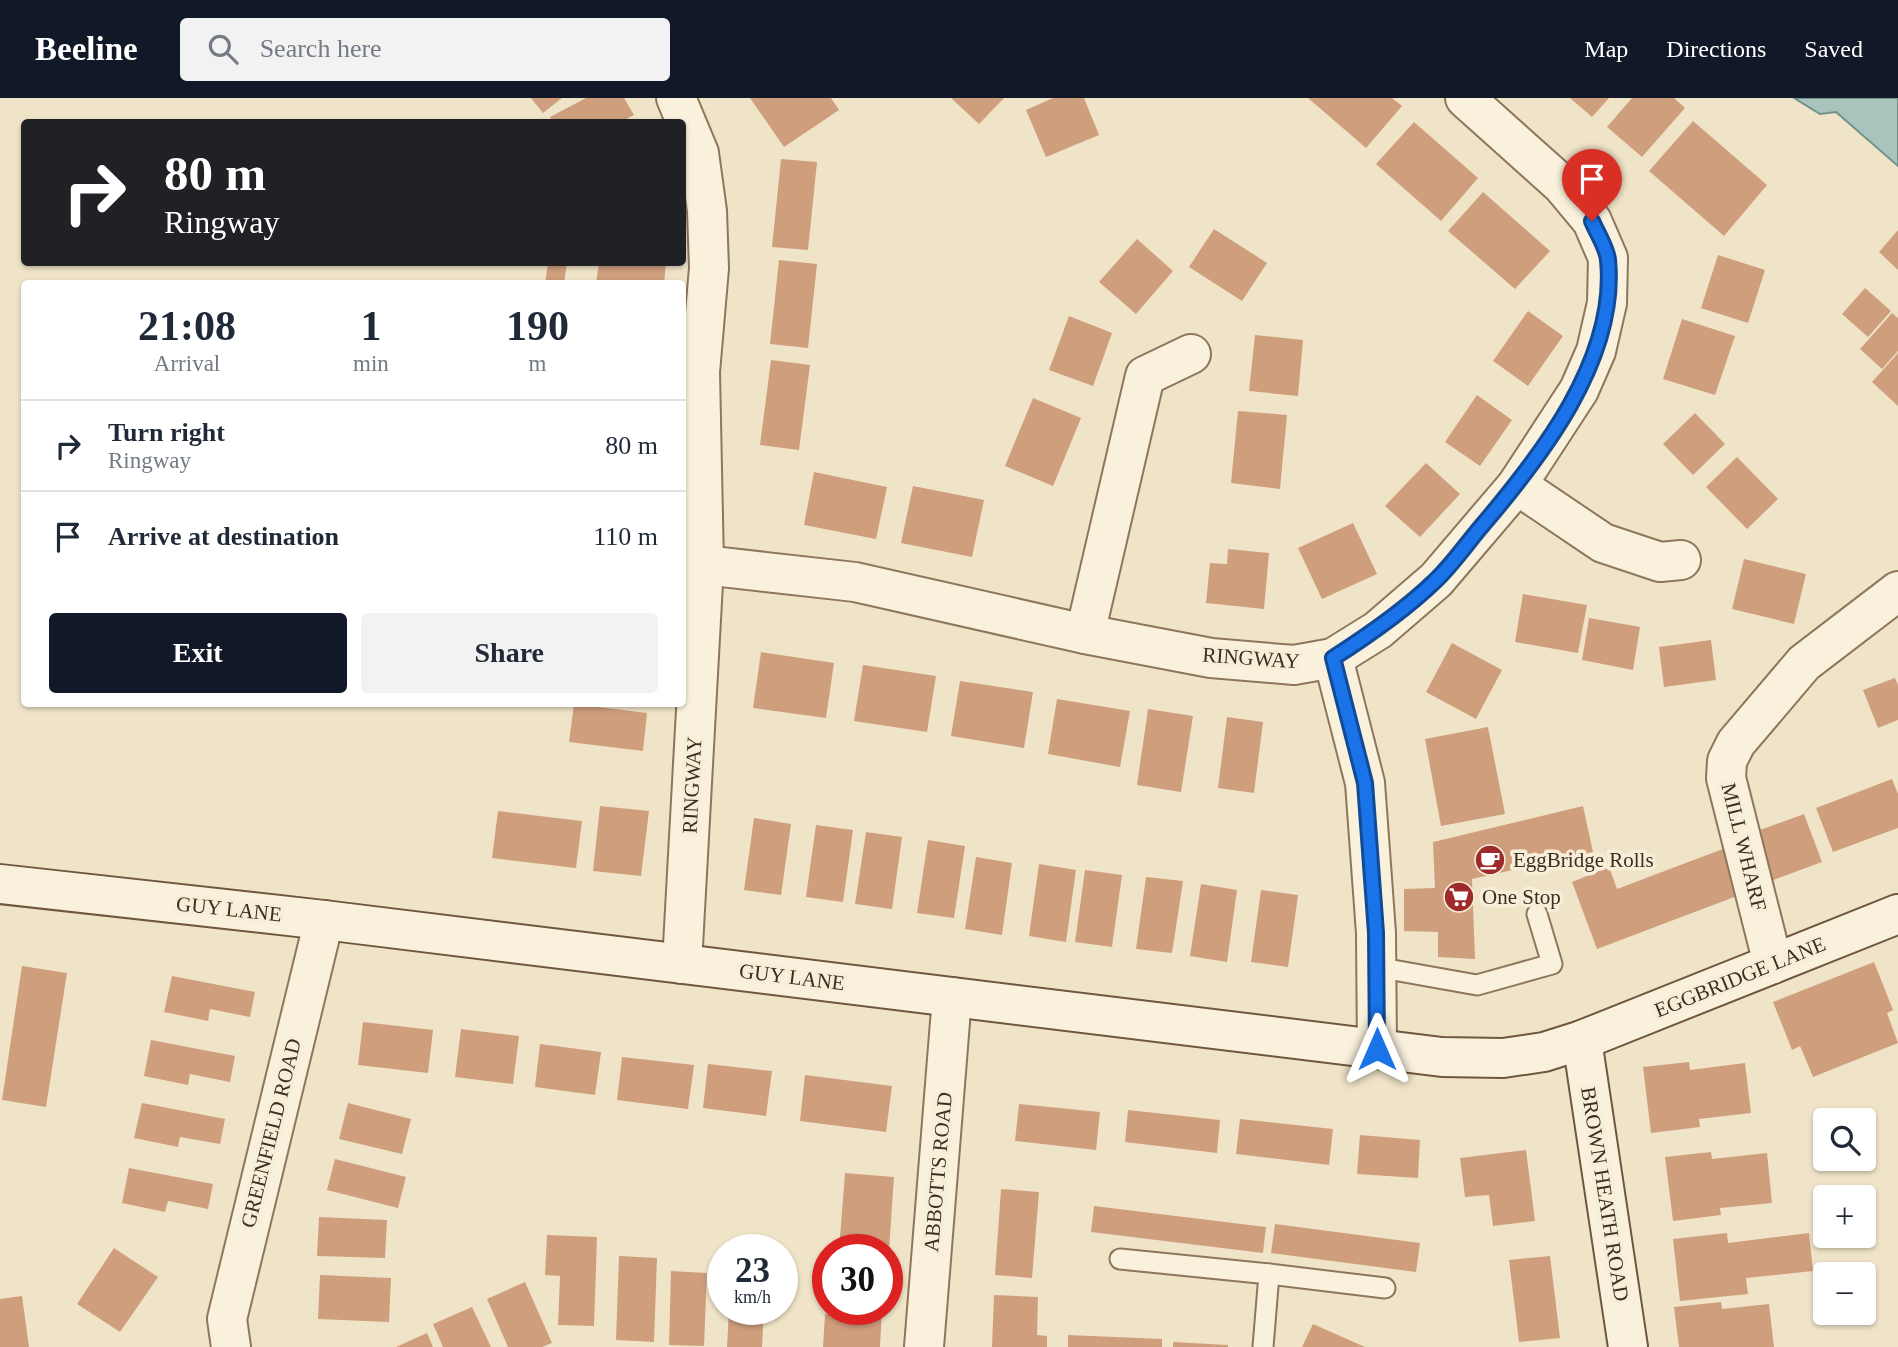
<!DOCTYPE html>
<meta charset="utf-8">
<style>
body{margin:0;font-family:"Times New Roman",serif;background:#f2f2f3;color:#1f2937;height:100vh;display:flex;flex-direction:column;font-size:26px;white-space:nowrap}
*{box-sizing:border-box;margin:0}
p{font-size:23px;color:#747a83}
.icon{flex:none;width:38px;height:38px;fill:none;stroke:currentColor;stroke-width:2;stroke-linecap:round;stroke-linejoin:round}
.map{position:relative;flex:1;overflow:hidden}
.side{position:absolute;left:21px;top:182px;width:665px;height:427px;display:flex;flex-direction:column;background:#fff;border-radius:7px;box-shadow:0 2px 5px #0004}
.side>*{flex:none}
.top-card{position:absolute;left:21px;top:21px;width:665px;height:147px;border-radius:7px;box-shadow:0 2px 5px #0004;background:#202124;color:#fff;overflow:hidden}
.tools{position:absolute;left:1813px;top:1010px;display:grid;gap:14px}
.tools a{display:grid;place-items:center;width:63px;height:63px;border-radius:7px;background:#fff;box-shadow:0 2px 5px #0004;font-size:35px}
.speed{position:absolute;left:707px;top:1136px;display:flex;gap:14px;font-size:35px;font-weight:700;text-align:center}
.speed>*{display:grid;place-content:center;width:91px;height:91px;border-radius:50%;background:#fff;box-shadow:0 2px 5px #0004;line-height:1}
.speed small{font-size:18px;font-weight:400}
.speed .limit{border:10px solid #d22;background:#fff;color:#111}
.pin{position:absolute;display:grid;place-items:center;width:60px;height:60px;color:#fff;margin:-72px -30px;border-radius:50% 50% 50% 0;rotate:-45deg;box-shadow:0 0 7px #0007}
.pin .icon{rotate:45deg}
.me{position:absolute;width:77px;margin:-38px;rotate:0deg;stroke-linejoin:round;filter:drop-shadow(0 0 5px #0008)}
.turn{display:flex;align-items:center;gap:24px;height:147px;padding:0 28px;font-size:32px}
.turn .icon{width:91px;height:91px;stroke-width:2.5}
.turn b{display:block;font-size:49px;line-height:60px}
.eta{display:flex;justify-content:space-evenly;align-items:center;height:119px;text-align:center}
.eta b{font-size:42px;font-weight:700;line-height:49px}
.primary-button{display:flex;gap:14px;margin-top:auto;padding:14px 28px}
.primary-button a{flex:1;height:80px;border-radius:7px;background:#111827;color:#fff;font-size:28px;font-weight:700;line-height:80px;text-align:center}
.primary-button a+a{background:#f2f2f3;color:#1f2937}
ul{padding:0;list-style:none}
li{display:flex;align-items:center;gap:21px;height:91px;padding:0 28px;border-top:2px solid #e0e1e3}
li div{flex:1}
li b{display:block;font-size:26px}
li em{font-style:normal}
header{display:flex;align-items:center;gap:42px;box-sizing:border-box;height:98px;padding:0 35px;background:#111827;color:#fff}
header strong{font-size:33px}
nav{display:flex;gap:38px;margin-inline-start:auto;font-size:24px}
.search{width:490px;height:63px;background:#f2f2f3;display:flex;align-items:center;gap:18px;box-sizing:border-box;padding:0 24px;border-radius:7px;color:#747a83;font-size:26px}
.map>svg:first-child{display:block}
.water{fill:#a9c4bc;stroke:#6f938a;stroke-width:2}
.building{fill:#cf9f7d}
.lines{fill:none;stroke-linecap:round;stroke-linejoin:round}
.lane-casing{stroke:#8d765c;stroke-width:23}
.street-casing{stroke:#8d765c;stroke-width:42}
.secondary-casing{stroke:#6f573f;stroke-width:42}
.lane{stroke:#faf1dc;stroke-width:19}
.street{stroke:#faf1dc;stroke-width:38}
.secondary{stroke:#faf1dc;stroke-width:38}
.route-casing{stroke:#114b97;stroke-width:18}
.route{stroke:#1a73e8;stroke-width:12}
.labels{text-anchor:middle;stroke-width:7;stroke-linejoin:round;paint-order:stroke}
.street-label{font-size:21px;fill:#3d2e20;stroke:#f7eed8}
.poi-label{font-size:21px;fill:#3d2e20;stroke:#f7eed8;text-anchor:start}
</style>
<header>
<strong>Beeline</strong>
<div class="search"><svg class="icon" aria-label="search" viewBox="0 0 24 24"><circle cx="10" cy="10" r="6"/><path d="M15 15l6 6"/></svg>Search here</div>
<nav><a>Map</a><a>Directions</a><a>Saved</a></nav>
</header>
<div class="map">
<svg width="1898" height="1249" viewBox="0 0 1898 1249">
<rect width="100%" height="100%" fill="#f0e4c8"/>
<polygon class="water" points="1794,0 1898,0 1898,68 1836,14 1820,16"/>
<g class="building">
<polygon points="531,0 562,0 543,15"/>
<polygon points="586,0 624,0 634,17 620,24 553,24 550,19"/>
<polygon points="750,0 831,0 839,12 784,49"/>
<polygon points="951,0 1004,0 979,26"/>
<polygon points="1053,0 1084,0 1099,37 1046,59 1026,12"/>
<polygon points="1308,0 1392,0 1402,8 1366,50"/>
<polygon points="1570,0 1609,0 1592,19"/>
<polygon points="1632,0 1674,0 1685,10 1642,59 1607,29"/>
<polygon points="1693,23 1767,87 1724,138 1649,73"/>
<polygon points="1414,24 1478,80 1441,123 1376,66"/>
<polygon points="781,61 817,64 808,152 772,149"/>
<polygon points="1483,94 1550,153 1515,191 1448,133"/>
<polygon points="1214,131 1267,165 1242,203 1189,169"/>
<polygon points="1898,132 1898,172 1879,154"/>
<polygon points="1137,141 1173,173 1136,216 1099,184"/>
<polygon points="1718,157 1765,172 1748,225 1701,210"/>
<polygon points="779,162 817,166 808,250 770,246"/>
<polygon points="548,164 567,164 564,186 545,186"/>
<polygon points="599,164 666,164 664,186 596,186"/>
<polygon points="1865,190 1891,213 1868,239 1842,216"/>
<polygon points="1528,213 1563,238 1528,288 1493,263"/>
<polygon points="1892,215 1898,220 1898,253 1882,271 1860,251"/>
<polygon points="1069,218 1112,235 1093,288 1049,272"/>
<polygon points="1682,221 1735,238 1715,297 1663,281"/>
<polygon points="1255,237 1303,242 1298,298 1249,293"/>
<polygon points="1898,255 1898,308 1872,284"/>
<polygon points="771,262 810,267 799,352 760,347"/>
<polygon points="1477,297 1512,322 1480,368 1445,344"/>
<polygon points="1033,300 1081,320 1053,388 1005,368"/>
<polygon points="1238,313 1287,317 1280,391 1231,385"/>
<polygon points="1695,315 1725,346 1693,377 1663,346"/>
<polygon points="1737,359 1778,401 1747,431 1706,389"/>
<polygon points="1426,365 1460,396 1420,439 1385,408"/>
<polygon points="814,374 887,389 876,441 804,427"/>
<polygon points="913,388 984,402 972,459 901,445"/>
<polygon points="1353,425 1377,476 1322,501 1298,450"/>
<polygon points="1228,451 1269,455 1264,511 1206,505 1210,465 1227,466"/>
<polygon points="1744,461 1806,476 1794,526 1732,511"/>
<polygon points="1523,496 1587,507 1578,555 1515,544"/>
<polygon points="1589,520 1640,529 1633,572 1582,562"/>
<polygon points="1711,542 1716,582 1664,589 1659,549"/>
<polygon points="1452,545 1502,572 1476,621 1426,594"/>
<polygon points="761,554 834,565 826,620 753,610"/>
<polygon points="863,567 936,578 927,634 854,623"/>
<polygon points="1895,580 1898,587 1898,622 1878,630 1863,592"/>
<polygon points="960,583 1033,594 1024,650 951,638"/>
<polygon points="1057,601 1130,613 1120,669 1048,656"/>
<polygon points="574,606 647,615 643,653 569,644"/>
<polygon points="1148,611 1193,618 1181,694 1137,687"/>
<polygon points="1227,619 1263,624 1254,695 1218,690"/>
<polygon points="1488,629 1505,716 1441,728 1425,641"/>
<polygon points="1892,681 1898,696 1898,730 1833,754 1816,710"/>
<polygon points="600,708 649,713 641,778 593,773"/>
<polygon points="1583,708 1593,754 1472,781 1475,861 1438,859 1438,834 1404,833 1404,791 1435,790 1433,744"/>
<polygon points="498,713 582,723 576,770 492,760"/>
<polygon points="1804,716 1822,764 1768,784 1749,736"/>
<polygon points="754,720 791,726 781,797 744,792"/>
<polygon points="816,727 853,732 843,804 806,799"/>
<polygon points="866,734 902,739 892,811 855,806"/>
<polygon points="928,742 965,748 954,820 917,815"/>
<polygon points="1728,749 1745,795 1597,851 1572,784 1609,769 1617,791"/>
<polygon points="976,759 1012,765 1002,837 965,831"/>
<polygon points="1039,766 1076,772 1066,844 1029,838"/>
<polygon points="1085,772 1122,777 1112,849 1075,844"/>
<polygon points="1146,779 1183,783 1172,855 1136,851"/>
<polygon points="1201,786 1237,792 1227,864 1190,858"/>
<polygon points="1261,792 1298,797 1288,869 1251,864"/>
<polygon points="1874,864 1893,912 1887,915 1898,945 1813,979 1800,948 1792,952 1773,904"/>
<polygon points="22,868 67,875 46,1009 2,1002"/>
<polygon points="172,878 255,894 250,919 210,911 208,923 164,914"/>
<polygon points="363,924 433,932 428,975 358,967"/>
<polygon points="461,931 519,938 513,986 455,979"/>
<polygon points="151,942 235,958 230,984 190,976 188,987 144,978"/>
<polygon points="540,946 601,954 595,997 535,989"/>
<polygon points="622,959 694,967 688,1011 617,1002"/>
<polygon points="1689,964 1690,972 1745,965 1751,1015 1699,1021 1700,1029 1651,1035 1643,969"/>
<polygon points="708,966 772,973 766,1018 703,1010"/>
<polygon points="805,977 892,988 886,1034 800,1023"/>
<polygon points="142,1005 225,1021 220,1046 180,1039 178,1049 134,1040"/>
<polygon points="348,1005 411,1021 402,1056 339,1041"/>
<polygon points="1019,1006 1100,1014 1096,1052 1015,1043"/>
<polygon points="1128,1012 1220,1022 1217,1055 1125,1044"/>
<polygon points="1240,1021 1333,1031 1329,1067 1236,1056"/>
<polygon points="1360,1037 1420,1042 1418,1080 1357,1076"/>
<polygon points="1526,1052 1535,1123 1493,1128 1489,1097 1465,1099 1460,1060"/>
<polygon points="1711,1054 1712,1061 1767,1055 1772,1105 1720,1110 1721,1117 1673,1123 1665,1059"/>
<polygon points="335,1061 406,1079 398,1110 327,1092"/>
<polygon points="129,1070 213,1086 208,1111 168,1103 165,1114 122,1105"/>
<polygon points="845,1075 894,1079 889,1152 839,1152"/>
<polygon points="1001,1091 1039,1094 1032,1180 995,1177"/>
<polygon points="1094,1108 1266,1129 1263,1155 1091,1134"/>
<polygon points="319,1119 387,1122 385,1160 317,1158"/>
<polygon points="1275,1126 1420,1145 1416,1174 1271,1155"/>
<polygon points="1727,1135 1728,1145 1809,1135 1813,1173 1746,1180 1748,1196 1680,1203 1673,1141"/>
<polygon points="547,1137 597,1139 594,1228 558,1227 560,1178 545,1177"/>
<polygon points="114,1150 158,1179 120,1234 77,1206"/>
<polygon points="619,1158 657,1160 654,1244 616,1242"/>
<polygon points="1550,1158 1560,1240 1519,1244 1509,1162"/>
<polygon points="671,1173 707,1175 704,1248 669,1247"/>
<polygon points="320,1177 391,1180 389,1224 318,1221"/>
<polygon points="525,1184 552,1245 542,1249 508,1249 487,1201"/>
<polygon points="994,1197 1038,1199 1037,1237 1047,1238 1047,1249 992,1249"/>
<polygon points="22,1198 29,1249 0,1249 0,1201"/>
<polygon points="1721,1204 1722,1211 1769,1206 1774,1249 1679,1249 1674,1209"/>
<polygon points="472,1209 491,1249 443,1249 433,1226"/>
<polygon points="729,1211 764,1211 762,1249 727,1249"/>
<polygon points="840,1211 882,1211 880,1249 823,1249 825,1216 840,1217"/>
<polygon points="1313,1226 1365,1249 1302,1249"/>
<polygon points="427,1235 433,1249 396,1249"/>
<polygon points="1068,1237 1162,1241 1162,1249 1068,1249"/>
<polygon points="1173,1244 1228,1247 1228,1249 1173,1249"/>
</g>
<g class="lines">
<g class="lane-casing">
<g id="lane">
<polyline points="1376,869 1477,887 1552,866 1537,816"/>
<polyline points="1120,1161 1269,1176 1385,1190"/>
<polyline points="1263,1249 1269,1176"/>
</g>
</g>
<g class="street-casing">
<g id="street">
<polyline points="676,0 699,55 707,113 709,170 700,274 704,467 855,484 1085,536 1211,560 1294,567 1333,560 1378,532 1436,482 1517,387 1579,292 1596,253 1607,205 1608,160 1592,123 1562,87 1465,0"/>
<polyline points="1517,387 1603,445 1660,464 1681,462"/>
<polyline points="1085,536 1145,278 1191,256"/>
<polyline points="1333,560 1365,685 1376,835 1377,951"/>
<polyline points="682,866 704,467"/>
<polyline points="1773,866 1726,680 1727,663 1736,645 1804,565 1898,493"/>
<polyline points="231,1249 227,1221 324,822"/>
<polyline points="924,1249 952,899"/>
</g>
</g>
<g class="secondary-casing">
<g id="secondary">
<polyline points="0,786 324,822 1442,959 1503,960 1544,954 1582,942 1898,816"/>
<polyline points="1582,942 1628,1249"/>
</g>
</g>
<use href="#lane" class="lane"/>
<use href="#street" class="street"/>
<use href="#secondary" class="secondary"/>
</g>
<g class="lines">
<g class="route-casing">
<path id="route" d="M1377 951 1376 835 1365 685 1333 560C1369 537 1404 513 1435 483 1451 468 1465 448 1480 430 1540 360 1618 261 1608 162 1607 150 1597 135 1592 123"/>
</g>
<use href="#route" class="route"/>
</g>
<defs>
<g id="cafe-disc" transform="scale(1.575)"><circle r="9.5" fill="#9e2a2b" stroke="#f7eed8"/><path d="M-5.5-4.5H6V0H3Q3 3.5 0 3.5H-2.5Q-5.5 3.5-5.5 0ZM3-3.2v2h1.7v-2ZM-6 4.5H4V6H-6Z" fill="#fff"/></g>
<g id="supermarket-disc" transform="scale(1.575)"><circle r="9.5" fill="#9e2a2b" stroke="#f7eed8"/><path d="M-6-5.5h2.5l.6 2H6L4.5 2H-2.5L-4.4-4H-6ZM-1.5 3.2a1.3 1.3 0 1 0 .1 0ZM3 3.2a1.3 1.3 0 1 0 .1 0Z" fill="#fff"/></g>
</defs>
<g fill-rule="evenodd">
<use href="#cafe-disc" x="1490" y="762"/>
<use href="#supermarket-disc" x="1459" y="799"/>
</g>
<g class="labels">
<g class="street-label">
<text transform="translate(1251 560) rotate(4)" y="7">RINGWAY</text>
<text transform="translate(692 687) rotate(-87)" y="7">RINGWAY</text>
<text transform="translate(1744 749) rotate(76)" y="7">MILL WHARF</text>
<text transform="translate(229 811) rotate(6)" y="7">GUY LANE</text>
<text transform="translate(792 879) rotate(7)" y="7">GUY LANE</text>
<text transform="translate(1740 879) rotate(-22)" y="7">EGGBRIDGE LANE</text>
<text transform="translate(271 1035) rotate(-76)" y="7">GREENFIELD ROAD</text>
<text transform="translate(938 1074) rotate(-85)" y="7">ABBOTTS ROAD</text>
<text transform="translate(1605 1096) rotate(81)" y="7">BROWN HEATH ROAD</text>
</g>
<g class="poi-label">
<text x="1513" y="769">EggBridge Rolls</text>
<text x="1482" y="806">One Stop</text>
</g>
</g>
</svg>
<div class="tools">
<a><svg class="icon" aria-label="search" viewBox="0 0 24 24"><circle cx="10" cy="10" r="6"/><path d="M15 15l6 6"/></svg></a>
<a>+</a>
<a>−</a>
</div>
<div class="speed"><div>23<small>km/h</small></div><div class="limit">30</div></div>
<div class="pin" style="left:1592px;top:123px;background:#d93025"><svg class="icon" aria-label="arrive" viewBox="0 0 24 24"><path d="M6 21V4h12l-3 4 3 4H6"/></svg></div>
<svg class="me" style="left:1377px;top:951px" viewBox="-20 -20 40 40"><path d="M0-17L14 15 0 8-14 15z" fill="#1a73e8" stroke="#fff" stroke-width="4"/></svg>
<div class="top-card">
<div class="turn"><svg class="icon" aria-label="right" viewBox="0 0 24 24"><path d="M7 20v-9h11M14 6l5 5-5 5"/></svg><div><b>80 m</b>Ringway</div></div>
</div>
<section class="side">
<div class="eta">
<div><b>21:08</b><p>Arrival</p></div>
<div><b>1</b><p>min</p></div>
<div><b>190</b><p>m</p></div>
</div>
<ul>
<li><svg class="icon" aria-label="right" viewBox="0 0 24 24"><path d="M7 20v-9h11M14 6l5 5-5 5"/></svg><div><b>Turn right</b><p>Ringway</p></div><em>80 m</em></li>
<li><svg class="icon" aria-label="arrive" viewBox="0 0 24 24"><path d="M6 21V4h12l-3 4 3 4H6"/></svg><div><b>Arrive at destination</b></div><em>110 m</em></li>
</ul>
<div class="primary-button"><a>Exit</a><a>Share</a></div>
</section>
</div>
